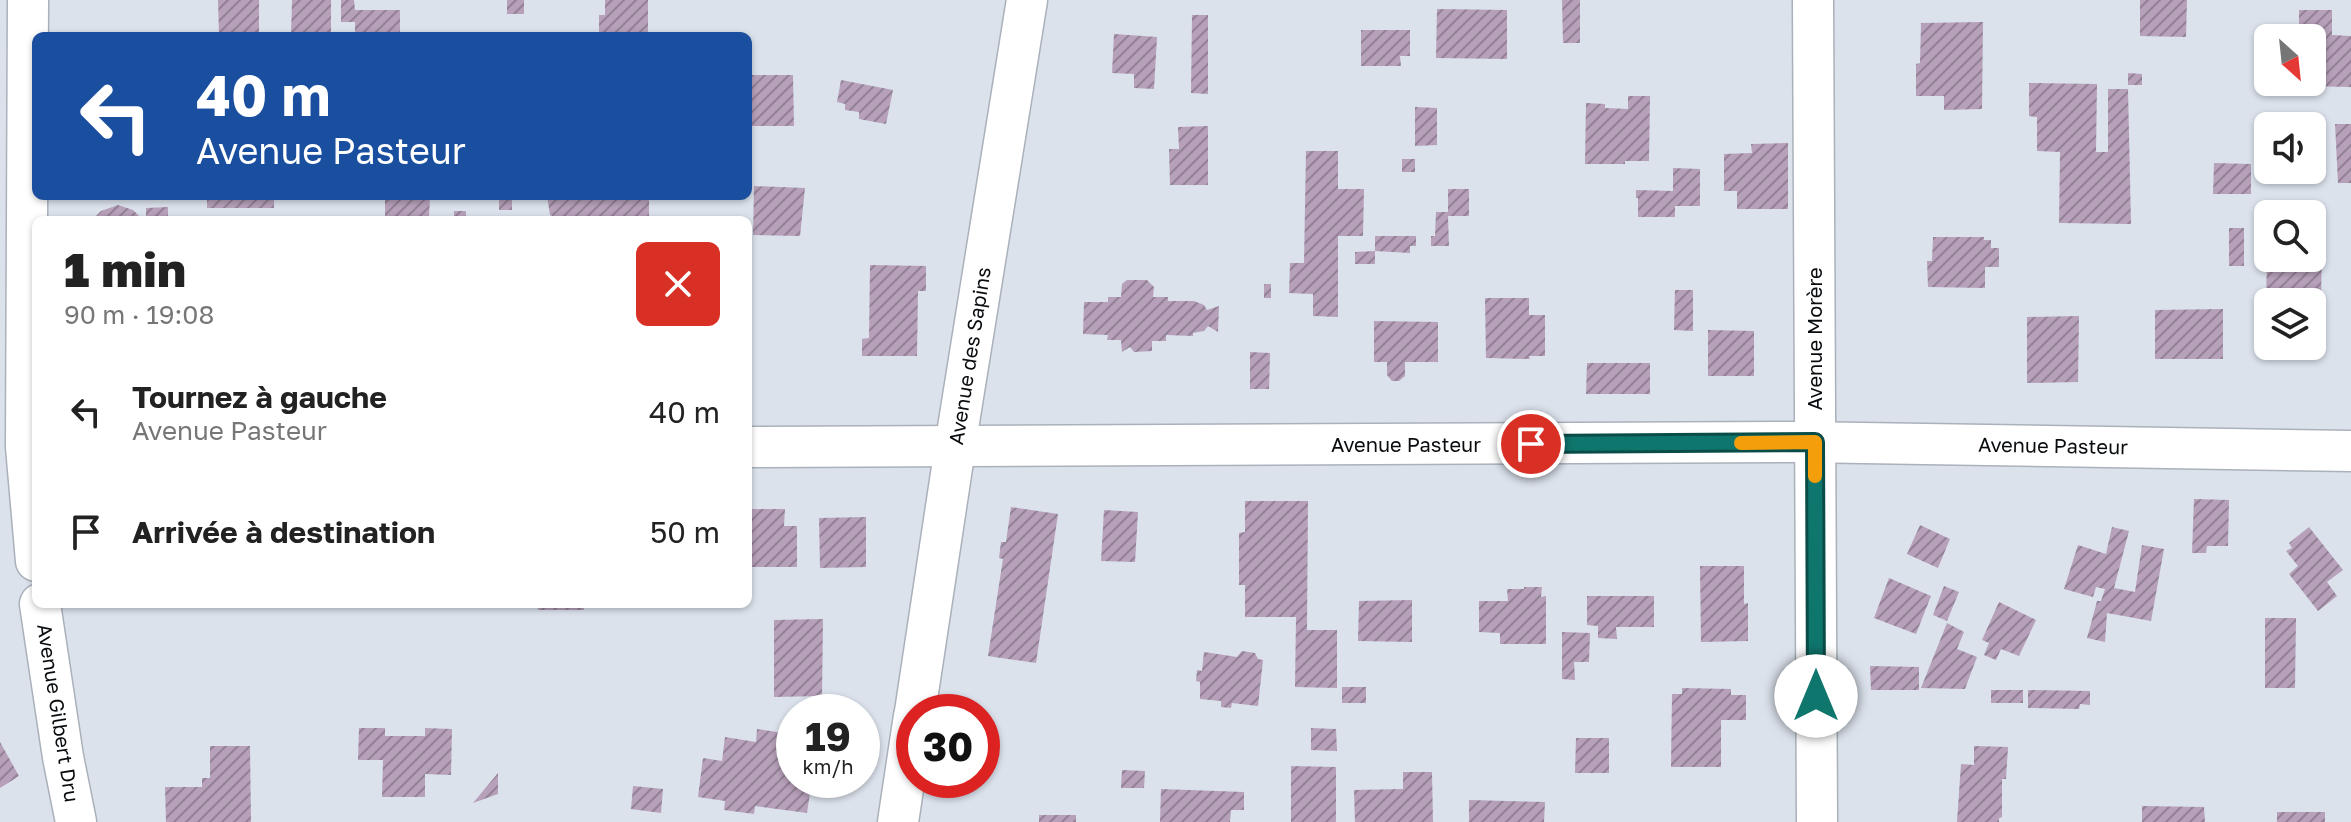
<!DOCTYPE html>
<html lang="fr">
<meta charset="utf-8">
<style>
body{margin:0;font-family:"Golos Text",sans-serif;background:#f2f2f2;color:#222;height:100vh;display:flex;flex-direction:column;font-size:30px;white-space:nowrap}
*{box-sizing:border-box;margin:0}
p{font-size:26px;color:#767676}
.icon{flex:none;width:44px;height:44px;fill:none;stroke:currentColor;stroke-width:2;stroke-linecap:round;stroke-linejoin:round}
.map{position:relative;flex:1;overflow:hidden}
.panel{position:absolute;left:32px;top:216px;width:720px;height:392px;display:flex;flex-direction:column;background:#fff;border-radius:12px;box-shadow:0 2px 6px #0004}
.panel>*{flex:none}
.guide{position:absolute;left:32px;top:32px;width:720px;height:168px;border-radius:12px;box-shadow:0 2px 6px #0004;background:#1a4fa0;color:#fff;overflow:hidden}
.needle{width:52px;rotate:153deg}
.buttons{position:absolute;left:2254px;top:24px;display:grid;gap:16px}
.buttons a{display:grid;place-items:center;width:72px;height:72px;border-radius:12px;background:#fff;box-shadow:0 2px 6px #0004;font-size:40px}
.speed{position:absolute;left:776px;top:694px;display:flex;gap:16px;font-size:40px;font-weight:700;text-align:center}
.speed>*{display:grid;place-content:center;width:104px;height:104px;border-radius:50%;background:#fff;box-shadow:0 2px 6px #0004;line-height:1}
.speed small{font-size:20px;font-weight:400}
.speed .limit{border:12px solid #d22;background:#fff;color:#111}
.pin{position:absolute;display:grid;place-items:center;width:68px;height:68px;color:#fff;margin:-34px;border:4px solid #fff;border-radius:50%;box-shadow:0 2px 8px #0007}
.me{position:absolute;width:88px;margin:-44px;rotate:0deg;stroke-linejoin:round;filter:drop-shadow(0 0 6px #0008)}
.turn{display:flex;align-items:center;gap:28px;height:168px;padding:0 32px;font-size:36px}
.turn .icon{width:104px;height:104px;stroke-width:2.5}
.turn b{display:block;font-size:56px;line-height:68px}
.round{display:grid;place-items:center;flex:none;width:84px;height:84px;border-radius:12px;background:#f2f2f2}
.head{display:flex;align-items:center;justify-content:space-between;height:136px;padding:0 32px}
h1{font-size:48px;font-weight:800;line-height:60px}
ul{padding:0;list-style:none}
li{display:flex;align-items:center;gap:24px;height:120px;padding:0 32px}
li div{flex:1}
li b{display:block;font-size:30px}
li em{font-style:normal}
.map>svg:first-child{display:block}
.building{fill:url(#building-hatch)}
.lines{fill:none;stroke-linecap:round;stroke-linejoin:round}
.minor-casing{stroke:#aab1ba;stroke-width:43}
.minor{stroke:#fff;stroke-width:40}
.route-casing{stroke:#0a4d48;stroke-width:20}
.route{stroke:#0f766e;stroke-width:14}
.slow{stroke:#f59e0b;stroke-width:14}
.labels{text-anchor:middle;stroke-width:7;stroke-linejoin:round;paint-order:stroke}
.street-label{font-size:20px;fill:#090c0f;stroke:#fff}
</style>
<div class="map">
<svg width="2351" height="822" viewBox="0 0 2351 822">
<defs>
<pattern id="building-hatch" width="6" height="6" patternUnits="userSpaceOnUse" patternTransform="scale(2)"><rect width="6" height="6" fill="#b7a0ba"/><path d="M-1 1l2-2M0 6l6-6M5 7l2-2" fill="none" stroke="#938196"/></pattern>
</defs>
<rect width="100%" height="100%" fill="#dbe2ec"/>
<g class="building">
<polygon points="218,0 259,0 259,36 219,36"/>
<polygon points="292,0 331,0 331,36 291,36"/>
<polygon points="341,0 354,0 355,10 400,10 400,36 355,36 355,22 341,22"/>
<rect x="507" y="0" width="17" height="14"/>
<polygon points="605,0 648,0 648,36 599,36 599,15 605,15"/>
<polygon points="1562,0 1580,0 1580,43 1563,43"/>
<polygon points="2140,0 2187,0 2186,37 2140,36"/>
<polygon points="1437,9 1507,10 1507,59 1436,58"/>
<polygon points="2299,10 2332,10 2332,35 2351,36 2351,87 2300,86 2300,82 2312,82 2312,38 2299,38"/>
<polygon points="1192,15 1208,15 1208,94 1191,93"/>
<polygon points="1983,22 1982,109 1944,110 1944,96 1916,96 1916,64 1920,63 1921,23"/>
<polygon points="1361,30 1410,30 1410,56 1400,56 1401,66 1361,66"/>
<polygon points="1114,34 1157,37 1154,89 1134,88 1134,74 1112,73"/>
<polygon points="2128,73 2142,74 2142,85 2128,85"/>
<polygon points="748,75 793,75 794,126 748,126"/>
<polygon points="841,80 893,90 886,124 859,119 859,112 845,110 845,104 837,102"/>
<polygon points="2029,83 2097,84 2096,152 2108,152 2108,89 2128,89 2131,224 2059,223 2060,152 2037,151 2037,117 2029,116"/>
<polygon points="1628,96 1650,96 1649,161 1625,161 1625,164 1585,164 1586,103 1605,104 1605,108 1628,109"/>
<polygon points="1415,107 1437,108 1437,145 1415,146"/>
<polygon points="2335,124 2351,124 2351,183 2338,183"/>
<polygon points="1208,126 1208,185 1170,185 1169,149 1179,149 1178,127"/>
<polygon points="1788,143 1788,209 1737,209 1737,191 1724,191 1724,154 1752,153 1751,144"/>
<polygon points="1306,151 1338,151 1338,189 1364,189 1363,236 1338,236 1338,317 1313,316 1313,294 1289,293 1290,263 1304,263"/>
<rect x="1402" y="159" width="13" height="13"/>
<polygon points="2214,163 2251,164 2251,194 2213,194"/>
<polygon points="1673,168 1700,169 1700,206 1675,206 1675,217 1638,217 1638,198 1636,198 1636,190 1673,191"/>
<polygon points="754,186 805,188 800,236 753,235"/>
<polygon points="1448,189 1469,189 1469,216 1448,216 1449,246 1431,246 1431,236 1435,236 1436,212 1448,212"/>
<rect x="207" y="196" width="67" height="12"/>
<polygon points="385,196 430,196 429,216 454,216 454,211 466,211 466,217 480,217 480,220 385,220"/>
<rect x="499" y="196" width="13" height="14"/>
<polygon points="547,196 649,196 649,220 570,220 570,218 558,218 550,215"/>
<polygon points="118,205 133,210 143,220 92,220 101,211"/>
<polygon points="168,207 168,220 146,220 146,208"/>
<rect x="2229" y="228" width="15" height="38"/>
<polygon points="1375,236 1416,236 1416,246 1410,246 1410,253 1375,251"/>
<polygon points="1933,237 1984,237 1984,240 1991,240 1991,248 1999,248 1999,267 1985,267 1985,288 1928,287 1927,261 1932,261"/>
<polygon points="2312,240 2322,240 2321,305 2312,306 2312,302 2266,302 2267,258 2312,258"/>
<polygon points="1375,251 1375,264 1355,264 1355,252"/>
<polygon points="870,265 926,266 926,291 918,291 917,356 862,356 862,339 869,338"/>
<polygon points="1127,280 1147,280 1154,287 1153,297 1168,297 1168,301 1194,301 1204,305 1207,310 1219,306 1218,332 1208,326 1204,331 1193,333 1193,336 1166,335 1166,341 1152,341 1152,351 1134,352 1130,347 1122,352 1121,340 1107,340 1108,335 1083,334 1084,302 1108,302 1108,297 1121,297 1122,284"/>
<rect x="1264" y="284" width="7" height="14"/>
<polygon points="1675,290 1693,290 1693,331 1674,330"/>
<polygon points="1485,298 1529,298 1529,315 1545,315 1545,356 1529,356 1530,359 1486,358"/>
<polygon points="2223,309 2223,359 2155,359 2155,310"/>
<polygon points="2079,316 2078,382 2027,383 2027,317"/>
<polygon points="1374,321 1438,322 1438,362 1405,362 1405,376 1399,381 1392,381 1387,375 1387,362 1374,362"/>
<polygon points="1708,330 1754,331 1754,376 1708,376"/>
<polygon points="1250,352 1270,353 1269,389 1250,389"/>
<polygon points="1587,363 1650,363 1650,394 1586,394"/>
<polygon points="2194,499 2229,500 2228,546 2207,546 2206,553 2192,553"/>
<polygon points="1245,501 1308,501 1307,630 1337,630 1337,688 1295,687 1296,617 1245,617 1245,585 1239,585 1239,533 1245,532"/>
<polygon points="1011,507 1058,514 1036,663 988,656 1003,559 999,558 1001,542 1006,542"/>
<polygon points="748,509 785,509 784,526 797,526 797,567 748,567"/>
<polygon points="1104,510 1138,512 1135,562 1101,561"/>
<polygon points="866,517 866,567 820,568 819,518"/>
<polygon points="1920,525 1950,539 1938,568 1907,554"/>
<polygon points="2112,527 2129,531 2114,588 2135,592 2142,545 2164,549 2151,621 2107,613 2105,642 2087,638 2096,605 2097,601 2101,601 2105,589 2096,587 2093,597 2064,589 2078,545 2106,554"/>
<polygon points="2309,527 2343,570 2327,582 2337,596 2318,611 2289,574 2298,566 2286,551 2292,548 2289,543"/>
<polygon points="1700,566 1744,566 1744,604 1748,603 1748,641 1701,642"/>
<polygon points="1889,578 1931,596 1916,634 1874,618"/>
<polygon points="1944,586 1959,592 1947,621 1933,615"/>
<polygon points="1524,587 1542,587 1541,597 1546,596 1546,644 1500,644 1500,633 1479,632 1479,601 1508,601 1507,589 1524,589"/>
<polygon points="1587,596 1654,596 1654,627 1616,627 1617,639 1598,638 1598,626 1587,625"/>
<polygon points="1412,600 1412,642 1358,641 1359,601"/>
<polygon points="1999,602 2036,620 2019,656 2001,649 1996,660 1984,655 1989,643 1982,640"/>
<rect x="538" y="604" width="46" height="6"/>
<polygon points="2265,618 2296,618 2295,688 2265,688"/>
<polygon points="823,619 822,696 774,697 774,620"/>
<polygon points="1947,623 1964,632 1957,649 1977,657 1965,689 1921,688"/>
<polygon points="1562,632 1590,633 1589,662 1574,662 1575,680 1562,679"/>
<polygon points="1242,651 1255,653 1258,659 1263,660 1258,706 1232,703 1231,708 1221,707 1221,701 1200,699 1200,682 1196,681 1197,670 1202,671 1204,652 1237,657"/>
<polygon points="1870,666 1919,667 1919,690 1871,690"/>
<rect x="1342" y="687" width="24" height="16"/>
<polygon points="1682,688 1731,689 1731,695 1746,695 1746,720 1721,720 1721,767 1671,767 1672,694 1682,694"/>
<rect x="1991" y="690" width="32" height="13"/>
<polygon points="2028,690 2090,691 2090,705 2080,704 2079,709 2028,708"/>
<polygon points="359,728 385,728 385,736 425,736 425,728 452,729 451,775 425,774 425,797 382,797 383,760 358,760"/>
<polygon points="1311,728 1336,729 1337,751 1311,750"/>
<polygon points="757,729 783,733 781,745 794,747 794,780 812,780 807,813 755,806 754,814 724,810 725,801 698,797 703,758 722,761 725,737 756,742"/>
<polygon points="1576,738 1609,738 1609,773 1575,773"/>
<polygon points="0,742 19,776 0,788"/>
<polygon points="210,746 250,746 251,822 166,822 165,787 202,787 202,778 210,778"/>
<polygon points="1974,746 2008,747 2006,779 2002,779 2002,817 1999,818 1999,822 1957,822 1961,764 1974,765"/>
<polygon points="1291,766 1336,767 1336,822 1291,822"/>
<polygon points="1122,770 1145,771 1144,788 1121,788"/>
<polygon points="1403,772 1432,772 1433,822 1355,822 1354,790 1403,789"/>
<polygon points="498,773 498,794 473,803"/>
<polygon points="633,786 663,789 661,813 631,809"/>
<polygon points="1161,789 1244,792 1244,810 1231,810 1230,822 1160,822"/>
<polygon points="1469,800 1545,802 1544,822 1469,822"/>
<polygon points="2142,806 2204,807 2205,822 2142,822"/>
<rect x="2277" y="812" width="48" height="10"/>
<rect x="1039" y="815" width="37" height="7"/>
</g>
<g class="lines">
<g class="minor-casing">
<g id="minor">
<polyline points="28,0 26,447 36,561"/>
<polyline points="1813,0 1817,822"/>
<polyline points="748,447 1800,442 2351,451"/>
<polyline points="40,604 63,757 76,822"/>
<polyline points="915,712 958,428 1027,0"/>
<polyline points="898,822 914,716"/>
</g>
</g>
<use href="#minor" class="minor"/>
</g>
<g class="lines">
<g class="route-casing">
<polyline id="route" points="1531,444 1815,442 1816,696"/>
</g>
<use href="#route" class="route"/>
<polyline class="slow" points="1741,443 1815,442 1815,476"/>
</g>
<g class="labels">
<g class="street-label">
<text transform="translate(1815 339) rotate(-90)" y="7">Avenue Morère</text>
<text transform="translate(970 356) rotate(-81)" y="7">Avenue des Sapins</text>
<text x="1406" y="452">Avenue Pasteur</text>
<text transform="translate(2053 446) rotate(1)" y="7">Avenue Pasteur</text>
<text transform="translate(58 713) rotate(81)" y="7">Avenue Gilbert Dru</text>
</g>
</g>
</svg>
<div class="buttons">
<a><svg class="needle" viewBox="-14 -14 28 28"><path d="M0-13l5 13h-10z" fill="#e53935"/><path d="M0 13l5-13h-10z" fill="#767676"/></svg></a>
<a><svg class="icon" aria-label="sound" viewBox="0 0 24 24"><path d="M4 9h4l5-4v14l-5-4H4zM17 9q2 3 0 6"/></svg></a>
<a><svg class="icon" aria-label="search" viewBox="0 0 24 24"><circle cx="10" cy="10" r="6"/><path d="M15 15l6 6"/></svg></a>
<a><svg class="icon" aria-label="layers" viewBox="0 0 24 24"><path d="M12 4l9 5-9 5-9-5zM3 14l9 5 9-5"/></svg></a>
</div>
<div class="speed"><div>19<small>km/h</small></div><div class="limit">30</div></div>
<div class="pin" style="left:1531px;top:444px;background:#d93025"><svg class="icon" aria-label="arrive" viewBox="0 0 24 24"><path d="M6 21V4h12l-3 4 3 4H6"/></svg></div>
<svg class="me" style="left:1816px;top:696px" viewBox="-20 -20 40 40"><circle r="19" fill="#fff"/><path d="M0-13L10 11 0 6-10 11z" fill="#0f766e"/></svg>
<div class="guide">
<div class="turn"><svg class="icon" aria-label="left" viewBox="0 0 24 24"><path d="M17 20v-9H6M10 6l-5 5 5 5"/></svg><div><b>40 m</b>Avenue Pasteur</div></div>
</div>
<section class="panel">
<div class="head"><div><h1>1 min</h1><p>90 m · 19:08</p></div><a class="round" style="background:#d93025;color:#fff"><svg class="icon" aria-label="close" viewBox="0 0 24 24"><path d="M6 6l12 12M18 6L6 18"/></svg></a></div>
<ul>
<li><svg class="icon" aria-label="left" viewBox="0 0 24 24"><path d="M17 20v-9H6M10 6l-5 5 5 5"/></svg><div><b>Tournez à gauche</b><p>Avenue Pasteur</p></div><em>40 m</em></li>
<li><svg class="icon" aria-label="arrive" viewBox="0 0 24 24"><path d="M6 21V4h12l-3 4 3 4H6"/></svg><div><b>Arrivée à destination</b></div><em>50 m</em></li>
</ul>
</section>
</div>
